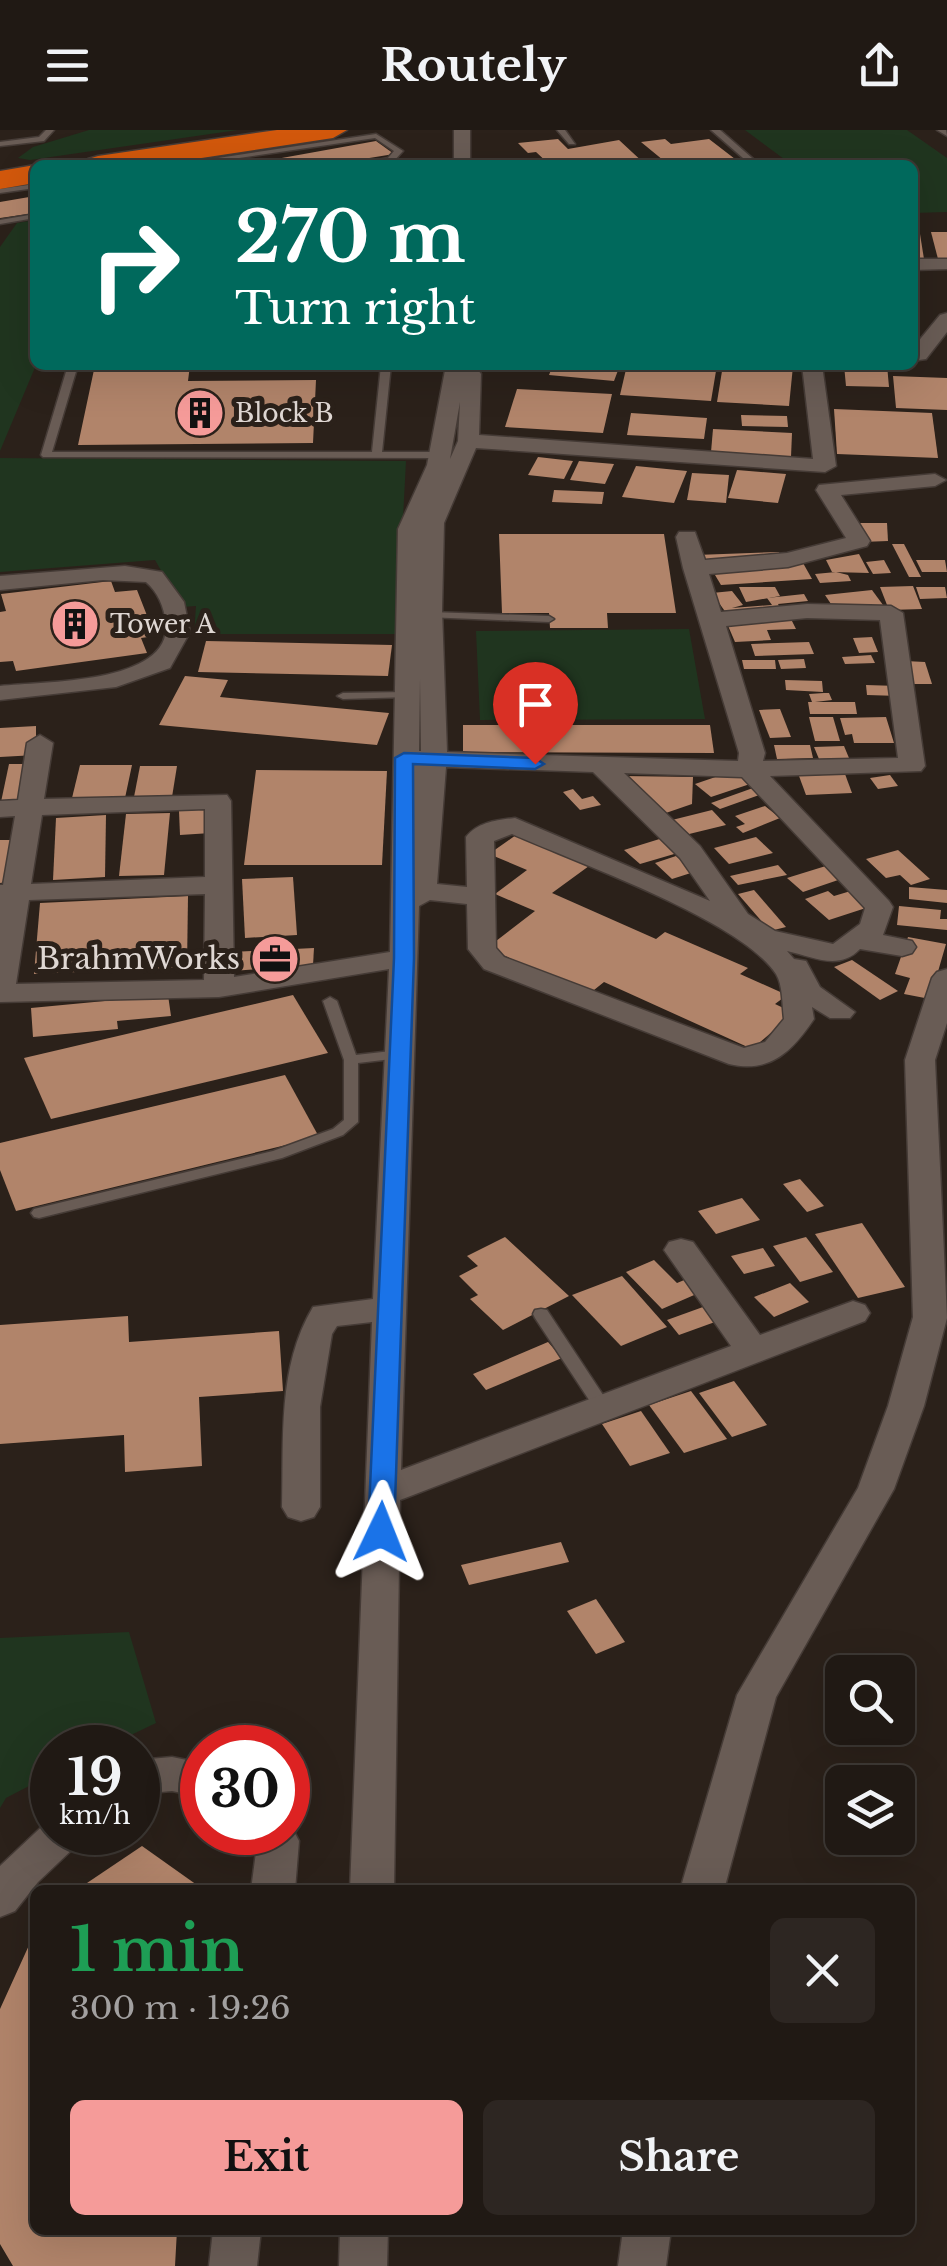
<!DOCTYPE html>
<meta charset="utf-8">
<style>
body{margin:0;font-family:"Libre Baskerville",serif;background:#2d2622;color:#f1f3f6;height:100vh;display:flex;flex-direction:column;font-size:38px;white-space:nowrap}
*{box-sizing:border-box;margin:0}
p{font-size:32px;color:#a2a0a0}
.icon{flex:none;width:55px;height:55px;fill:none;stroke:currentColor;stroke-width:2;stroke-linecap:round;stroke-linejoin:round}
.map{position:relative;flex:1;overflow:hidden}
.details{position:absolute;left:30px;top:1755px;width:885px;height:350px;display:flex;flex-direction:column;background:#201914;border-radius:15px;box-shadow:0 10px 40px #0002,0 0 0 2px #3d3834}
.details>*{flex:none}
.hud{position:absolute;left:30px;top:30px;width:888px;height:210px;border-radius:15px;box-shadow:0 10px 40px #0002,0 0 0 2px #3d3834;background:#00695c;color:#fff;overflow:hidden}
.fabs{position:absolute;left:825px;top:1525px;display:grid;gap:20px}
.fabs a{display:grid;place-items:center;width:90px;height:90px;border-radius:15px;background:#201914;box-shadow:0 10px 40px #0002,0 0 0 2px #3d3834;font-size:50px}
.speed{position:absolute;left:30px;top:1595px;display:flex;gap:20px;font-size:50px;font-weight:700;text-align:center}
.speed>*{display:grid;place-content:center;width:130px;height:130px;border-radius:50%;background:#201914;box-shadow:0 10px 40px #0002,0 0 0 2px #3d3834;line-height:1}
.speed small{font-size:25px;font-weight:400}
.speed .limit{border:15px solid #d22;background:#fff;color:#111}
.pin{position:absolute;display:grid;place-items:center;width:85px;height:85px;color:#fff;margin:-102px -42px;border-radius:50% 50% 50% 0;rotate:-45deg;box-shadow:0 0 10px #0007}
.pin .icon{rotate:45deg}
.me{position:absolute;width:110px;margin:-55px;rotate:2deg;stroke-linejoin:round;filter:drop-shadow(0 0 8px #0008)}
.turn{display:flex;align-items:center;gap:35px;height:210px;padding:0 40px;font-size:45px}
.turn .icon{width:130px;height:130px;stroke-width:2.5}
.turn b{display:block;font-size:70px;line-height:85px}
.round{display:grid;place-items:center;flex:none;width:105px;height:105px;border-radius:15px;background:#2d2622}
.overview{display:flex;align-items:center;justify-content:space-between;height:170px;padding:0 40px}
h1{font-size:60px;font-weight:700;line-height:75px;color:#1e9e55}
.action{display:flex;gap:20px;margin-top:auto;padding:20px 40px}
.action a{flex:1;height:115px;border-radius:15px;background:#f59b99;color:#111;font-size:40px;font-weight:700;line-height:115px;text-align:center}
.action a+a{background:#2d2622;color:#f1f3f6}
header{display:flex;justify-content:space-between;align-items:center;height:130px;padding:0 40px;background:#201914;font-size:45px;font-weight:700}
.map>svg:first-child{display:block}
.green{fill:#20351f}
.building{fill:#b1846a}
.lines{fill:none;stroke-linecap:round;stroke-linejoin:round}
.lane-casing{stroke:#453b36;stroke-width:3}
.street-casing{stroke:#453b36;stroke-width:3}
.highway-casing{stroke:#453b36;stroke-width:3}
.lane{fill:#695c55;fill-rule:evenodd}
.street{fill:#695c55;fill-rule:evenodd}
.highway{fill:#d2580c;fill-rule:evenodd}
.route{fill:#1a73e8;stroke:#114b97;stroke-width:2.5}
.labels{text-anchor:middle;stroke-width:10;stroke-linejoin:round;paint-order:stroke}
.far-poi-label{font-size:25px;fill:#dfd7d3;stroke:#2b211a;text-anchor:start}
.poi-label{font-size:30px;fill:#dfd7d3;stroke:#2b211a;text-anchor:end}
</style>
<header><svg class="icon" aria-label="menu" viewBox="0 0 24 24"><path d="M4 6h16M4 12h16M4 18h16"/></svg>Routely<svg class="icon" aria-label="share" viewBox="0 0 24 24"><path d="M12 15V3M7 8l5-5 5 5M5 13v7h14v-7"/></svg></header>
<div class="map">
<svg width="947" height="2136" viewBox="0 0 947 2136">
<rect width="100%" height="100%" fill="#2b211a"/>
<g class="green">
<polygon points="89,0 238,0 30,30 18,28 33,17"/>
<polygon points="745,0 907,0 947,28 947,82 913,83 912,35 792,35"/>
<polygon points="35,90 36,235 0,321 0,117 17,93"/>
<polygon points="0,328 406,331 397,504 194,504 196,476 182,477 155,430 0,442"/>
<polygon points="689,499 705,589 480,590 476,501"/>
<polygon points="129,1502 156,1593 106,1617 52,1618 52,1644 6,1668 0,1678 0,1508"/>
</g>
<g class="building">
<polygon points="558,9 568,19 619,10 646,35 550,35 536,22 528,23 518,13"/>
<polygon points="665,9 671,14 709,9 735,29 669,35 641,12"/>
<polygon points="376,11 394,24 326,35 243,35"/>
<polygon points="35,66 35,83 0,88 0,72"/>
<polygon points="931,102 947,102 947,129 938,129"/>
<polygon points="912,104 920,104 924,129 912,129"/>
<polygon points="95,235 190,235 188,251 316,250 313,313 78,315"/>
<polygon points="553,235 620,235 614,251 549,245"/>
<polygon points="627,235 717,235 711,271 620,265"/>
<polygon points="723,235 793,236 789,276 717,272"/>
<polygon points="844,235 887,235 889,257 846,256"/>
<polygon points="893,246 947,248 947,280 896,278"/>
<polygon points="517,259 612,264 603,303 505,297"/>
<polygon points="834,279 932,283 938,328 837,324"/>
<polygon points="631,283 707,288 704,309 627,305"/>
<polygon points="741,285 787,286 788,297 742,296"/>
<polygon points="713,299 792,303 791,327 711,322"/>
<polygon points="538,327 573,331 564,349 528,345"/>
<polygon points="579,331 614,334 605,354 570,350"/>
<polygon points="636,336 687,341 674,373 622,367"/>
<polygon points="737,340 786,344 778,373 728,368"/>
<polygon points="692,343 729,345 726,373 687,370"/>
<polygon points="554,360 604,362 602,374 552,372"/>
<polygon points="851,393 887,393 888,411 862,412"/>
<polygon points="499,404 664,404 676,483 607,483 608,498 550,498 549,483 502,483"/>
<polygon points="892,414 904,414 921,447 909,447"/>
<polygon points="779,422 782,430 699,433 696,425"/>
<polygon points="859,424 869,443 832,442 826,430"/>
<polygon points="884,430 891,443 873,444 866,432"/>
<polygon points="916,430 945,430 947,442 922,442"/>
<polygon points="803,433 812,449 721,455 712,440"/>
<polygon points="836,442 848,445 851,451 820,453 815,444"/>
<polygon points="111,451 115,462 137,460 155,506 141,508 147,523 16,541 13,531 0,532 0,482 6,481 1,464"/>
<polygon points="913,456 922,479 889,480 880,457"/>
<polygon points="739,457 775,457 780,466 746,472"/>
<polygon points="916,457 945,457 947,468 920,469"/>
<polygon points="872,460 883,475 835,480 825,465"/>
<polygon points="732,461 743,475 732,478 772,475 767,468 804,464 808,471 778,474 783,483 729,487 712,463"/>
<polygon points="790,487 796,499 767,500 771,510 735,512 726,491"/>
<polygon points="872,507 878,522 859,523 853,508"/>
<polygon points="206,511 392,515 388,546 198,542"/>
<polygon points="809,512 814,524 755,526 751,514"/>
<polygon points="871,525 875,533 845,534 842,527"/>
<polygon points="804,529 806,538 781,539 778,530"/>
<polygon points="742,530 775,530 776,539 744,539"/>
<polygon points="905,531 925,532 932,554 912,554"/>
<polygon points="185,546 228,550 220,567 389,583 377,615 159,595"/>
<polygon points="785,550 822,551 823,562 786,560"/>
<polygon points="866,555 898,556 899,566 867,565"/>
<polygon points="824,563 829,563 832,570 815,572 855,572 857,584 810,584 808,572 812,572 809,564"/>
<polygon points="780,579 791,607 770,608 759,580"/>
<polygon points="809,587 833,587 840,611 815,611"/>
<polygon points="886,587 894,613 854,613 852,604 845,605 840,588"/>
<polygon points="463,595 710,595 714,623 463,622"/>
<polygon points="36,596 36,625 0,627 0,598"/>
<polygon points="774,615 810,615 813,628 777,629"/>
<polygon points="844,616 849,628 819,629 814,617"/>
<polygon points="9,634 36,634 28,672 1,672"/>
<polygon points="80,635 132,635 125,668 72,668"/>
<polygon points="140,636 177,636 172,667 134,667"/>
<polygon points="256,640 387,641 382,735 244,735"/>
<polygon points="733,641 750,654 711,667 695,654"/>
<polygon points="845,644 852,663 806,665 799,646"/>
<polygon points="890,645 898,656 878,659 870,648"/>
<polygon points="623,646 693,647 692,674 660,685"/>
<polygon points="753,658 762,664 720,679 711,673"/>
<polygon points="573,659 582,669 593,666 601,675 580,680 563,662"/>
<polygon points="765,676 780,688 743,703 736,697 745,694 735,686"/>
<polygon points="210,679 211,703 180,705 179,681"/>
<polygon points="712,680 726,695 685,705 672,690"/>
<polygon points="170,683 164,745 119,746 126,684"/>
<polygon points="106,685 105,747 53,750 56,688"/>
<polygon points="516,705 589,736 552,763 656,809 665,802 748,838 740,844 787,865 775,874 794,883 752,919 604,852 589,864 487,818 535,781 495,764 527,740 489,724"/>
<polygon points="666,707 681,722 640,734 624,720"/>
<polygon points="756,707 773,723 729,734 714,718"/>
<polygon points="0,710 11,710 7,752 0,753"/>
<polygon points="898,720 930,749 911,755 900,745 886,748 866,729"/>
<polygon points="676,726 694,742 672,749 655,733"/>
<polygon points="778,735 787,745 738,755 730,746"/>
<polygon points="829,735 844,748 803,762 787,748"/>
<polygon points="293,747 297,805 245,808 242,749"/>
<polygon points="909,757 947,760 947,773 909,769"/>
<polygon points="754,760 786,797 770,801 738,764"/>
<polygon points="854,760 872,776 829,790 805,769 828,761 834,766"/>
<polygon points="188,766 187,837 34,844 40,773"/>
<polygon points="899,776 941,780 940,789 947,789 947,800 897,795"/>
<polygon points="908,807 946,814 930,869 904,864 910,848 895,844"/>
<polygon points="314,818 313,835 232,841 232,822"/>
<polygon points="852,830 898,861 880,870 834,837"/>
<polygon points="168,865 171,886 117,891 118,899 33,907 31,878"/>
<polygon points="293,865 328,923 51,989 24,928"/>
<polygon points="285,945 319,1007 16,1081 0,1040 0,1013"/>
<polygon points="800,1049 824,1076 807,1082 783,1054"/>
<polygon points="742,1068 760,1090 716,1104 698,1081"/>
<polygon points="862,1093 905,1157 858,1168 815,1104"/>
<polygon points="505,1107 569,1166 503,1200 470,1169 478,1165 459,1146 478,1136 467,1126"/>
<polygon points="806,1107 833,1142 800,1152 773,1116"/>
<polygon points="763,1118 775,1136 744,1144 731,1126"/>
<polygon points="654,1130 677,1153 694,1146 708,1159 662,1179 626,1142"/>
<polygon points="622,1146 667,1197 621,1216 572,1165"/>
<polygon points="790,1153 809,1172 774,1187 754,1167"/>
<polygon points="714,1173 726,1188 679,1205 667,1190"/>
<polygon points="128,1186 129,1212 279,1201 283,1261 199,1267 202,1336 125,1342 124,1305 0,1314 0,1195"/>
<polygon points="548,1212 562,1228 486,1260 473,1244"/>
<polygon points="734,1251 767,1295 732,1307 699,1263"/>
<polygon points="691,1261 727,1309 684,1323 649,1275"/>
<polygon points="641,1281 670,1323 630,1336 602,1294"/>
<polygon points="561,1412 569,1432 469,1455 461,1435"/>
<polygon points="596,1469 625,1512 596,1524 567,1481"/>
<polygon points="142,1716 204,1760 78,1760 84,1755"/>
<polygon points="35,1802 35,2100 177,2100 175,2136 13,2136 0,2114 0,1879"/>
</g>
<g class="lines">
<g class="lane-casing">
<g id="lane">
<polygon points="46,0 54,0 44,11 0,16 0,12 39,7"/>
<polygon points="557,0 565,0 575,14 569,14"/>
<polygon points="711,0 720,0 760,35 751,35"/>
<polygon points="937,0 946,0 947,6"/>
<polygon points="376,4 403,21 393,32 353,35 388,28 394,21 375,8 192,35 172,35"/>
<polygon points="35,54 35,58 0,63 0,59"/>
<polygon points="35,84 35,88 0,94 0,90"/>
<polygon points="68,235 78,235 52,322 372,322 381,235 391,235 382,322 439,322 444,325 439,328 43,327 41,325"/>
<polygon points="430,482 549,486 554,489 549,492 426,487 425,485"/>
<polygon points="405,562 411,565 409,567 343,569 337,566 343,563"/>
<polygon points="330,867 337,871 356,925 400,920 407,924 400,928 358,933 358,992 343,1005 282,1028 39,1088 34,1087 31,1083 34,1079 273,1021 333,999 344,990 344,930 323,871"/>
<polygon points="541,1179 547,1180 609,1274 611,1278 609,1282 597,1282 535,1188 533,1184 535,1180"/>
</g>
</g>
<g class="street-casing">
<g id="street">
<rect x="454" y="0" width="16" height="35"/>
<polygon points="912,129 947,129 947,139 912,140"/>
<polygon points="947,183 947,202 926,229 912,231 912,219 940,185"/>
<path d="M446 235H466L465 239 478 240 481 244 479 305 813 329 802 235H822L836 336 825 342 476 318 444 393 442 480 447 622 738 631 739 623 683 438 676 407 679 402H695L705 430 787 423 846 408 816 360 819 355 935 344 946 350 935 356 841 365 870 411 867 416 788 437 709 444 721 482 807 474 891 476 903 483 925 636 921 641 770 646 889 771 893 777 883 805 912 811 916 817 912 823 902 826 860 819C839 841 814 827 787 821L794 829 806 831 820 857 855 882 850 888H830L812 877 814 889C793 920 771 944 729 934L484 839 468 819 467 774 430 770 419 776 401 1340 731 1216 664 1120 669 1112 681 1109 693 1112 760 1205 853 1171 865 1175 870 1183 865 1191 400 1370 394 1760H350L372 1192 337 1196 332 1204 320 1277V1377L314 1387 301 1391 288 1387 282 1377C284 1309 277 1237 313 1177L373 1169 389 839 219 867 0 872V755H3L15 686 0 687V671L18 670 27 613 40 605 53 613 44 669 227 665 231 671 234 847 390 822 398 399 427 335ZM460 272 458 311 450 329ZM807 488 880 490 898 628 763 631 765 623 726 496ZM420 549 421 621H419ZM446 637 593 642 680 728 710 771 515 688C497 690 478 692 466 707L467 757 437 754ZM624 643 742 647 865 778 860 794 833 814 775 801 748 784 700 716ZM205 679V747L31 754 42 685ZM512 704C575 732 741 790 776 844 783 855 782 875 784 889L765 912 744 918 504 827 496 818 494 711ZM205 764 204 850 16 854 29 770Z"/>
<path d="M125 436 162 442 184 472 190 502 170 538 116 557 0 570V556C41 551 172 555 166 493 164 477 158 462 146 452L103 450 0 460V446Z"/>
<polygon points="947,839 947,893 935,930 947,1188 924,1276 894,1359 776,1567 724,1760 680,1760 737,1565 858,1358 888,1276 913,1187 905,930 932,848 937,842"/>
<polygon points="172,1627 202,1633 202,1667 172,1661 138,1664 138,1630"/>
<polygon points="52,1687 52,1702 83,1702 77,1715 38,1752 15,1781 0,1787 0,1736"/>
<polygon points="288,1690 299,1711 295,1760 251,1760 257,1714 251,1702 288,1702"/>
<polygon points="213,2100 261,2100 257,2136 209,2136"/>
<polygon points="340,2100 388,2100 387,2136 339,2136"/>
<polygon points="623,2100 671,2100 666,2136 618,2136"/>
</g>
</g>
<g class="highway-casing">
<g id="highway">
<polygon points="277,0 347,0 333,8 155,35 84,35 88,29 98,26"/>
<polygon points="35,35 35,53 0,59 0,41"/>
</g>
</g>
<use href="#lane" class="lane"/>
<use href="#street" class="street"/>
<use href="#highway" class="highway"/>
</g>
<polygon class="route" points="404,623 535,628 544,634 535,639 413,634 414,828 394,1402 390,1409 372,1409 368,1402 394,828 395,628"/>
<defs>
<g id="building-disc" transform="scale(2.5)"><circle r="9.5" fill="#f59b99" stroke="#2b211a"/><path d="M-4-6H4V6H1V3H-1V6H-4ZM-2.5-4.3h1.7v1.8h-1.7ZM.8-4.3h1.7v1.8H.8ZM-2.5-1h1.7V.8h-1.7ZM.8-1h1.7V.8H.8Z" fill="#111"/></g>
<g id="office-disc" transform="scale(2.5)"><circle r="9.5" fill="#f59b99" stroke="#2b211a"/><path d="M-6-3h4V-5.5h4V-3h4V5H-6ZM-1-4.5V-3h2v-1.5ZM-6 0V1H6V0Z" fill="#111"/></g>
</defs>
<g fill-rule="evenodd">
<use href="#building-disc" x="200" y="283"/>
<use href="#building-disc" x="75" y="494"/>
<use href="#office-disc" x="275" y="829"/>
</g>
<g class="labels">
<g class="far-poi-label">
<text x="235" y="292">Block B</text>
<text x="110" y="503">Tower A</text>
</g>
<g class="poi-label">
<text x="240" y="839">BrahmWorks</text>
</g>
</g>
</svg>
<div class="fabs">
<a><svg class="icon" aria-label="search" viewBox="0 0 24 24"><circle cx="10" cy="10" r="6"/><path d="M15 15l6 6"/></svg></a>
<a><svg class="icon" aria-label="layers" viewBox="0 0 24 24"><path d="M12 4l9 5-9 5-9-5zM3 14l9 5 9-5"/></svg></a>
</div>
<div class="speed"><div>19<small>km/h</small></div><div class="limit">30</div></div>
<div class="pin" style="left:535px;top:634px;background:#d93025"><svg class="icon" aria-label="arrive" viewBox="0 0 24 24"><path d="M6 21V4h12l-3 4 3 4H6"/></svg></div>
<svg class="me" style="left:381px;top:1402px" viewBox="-20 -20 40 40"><path d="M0-17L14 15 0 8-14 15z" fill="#1a73e8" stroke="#fff" stroke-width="4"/></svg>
<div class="hud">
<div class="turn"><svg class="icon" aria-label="right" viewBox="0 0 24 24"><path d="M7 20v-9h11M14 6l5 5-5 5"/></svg><div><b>270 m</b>Turn right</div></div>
</div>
<section class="details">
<div class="overview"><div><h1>1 min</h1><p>300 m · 19:26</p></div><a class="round"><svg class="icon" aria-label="close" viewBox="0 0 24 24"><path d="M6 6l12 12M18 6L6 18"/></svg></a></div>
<div class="action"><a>Exit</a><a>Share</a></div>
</section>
</div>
